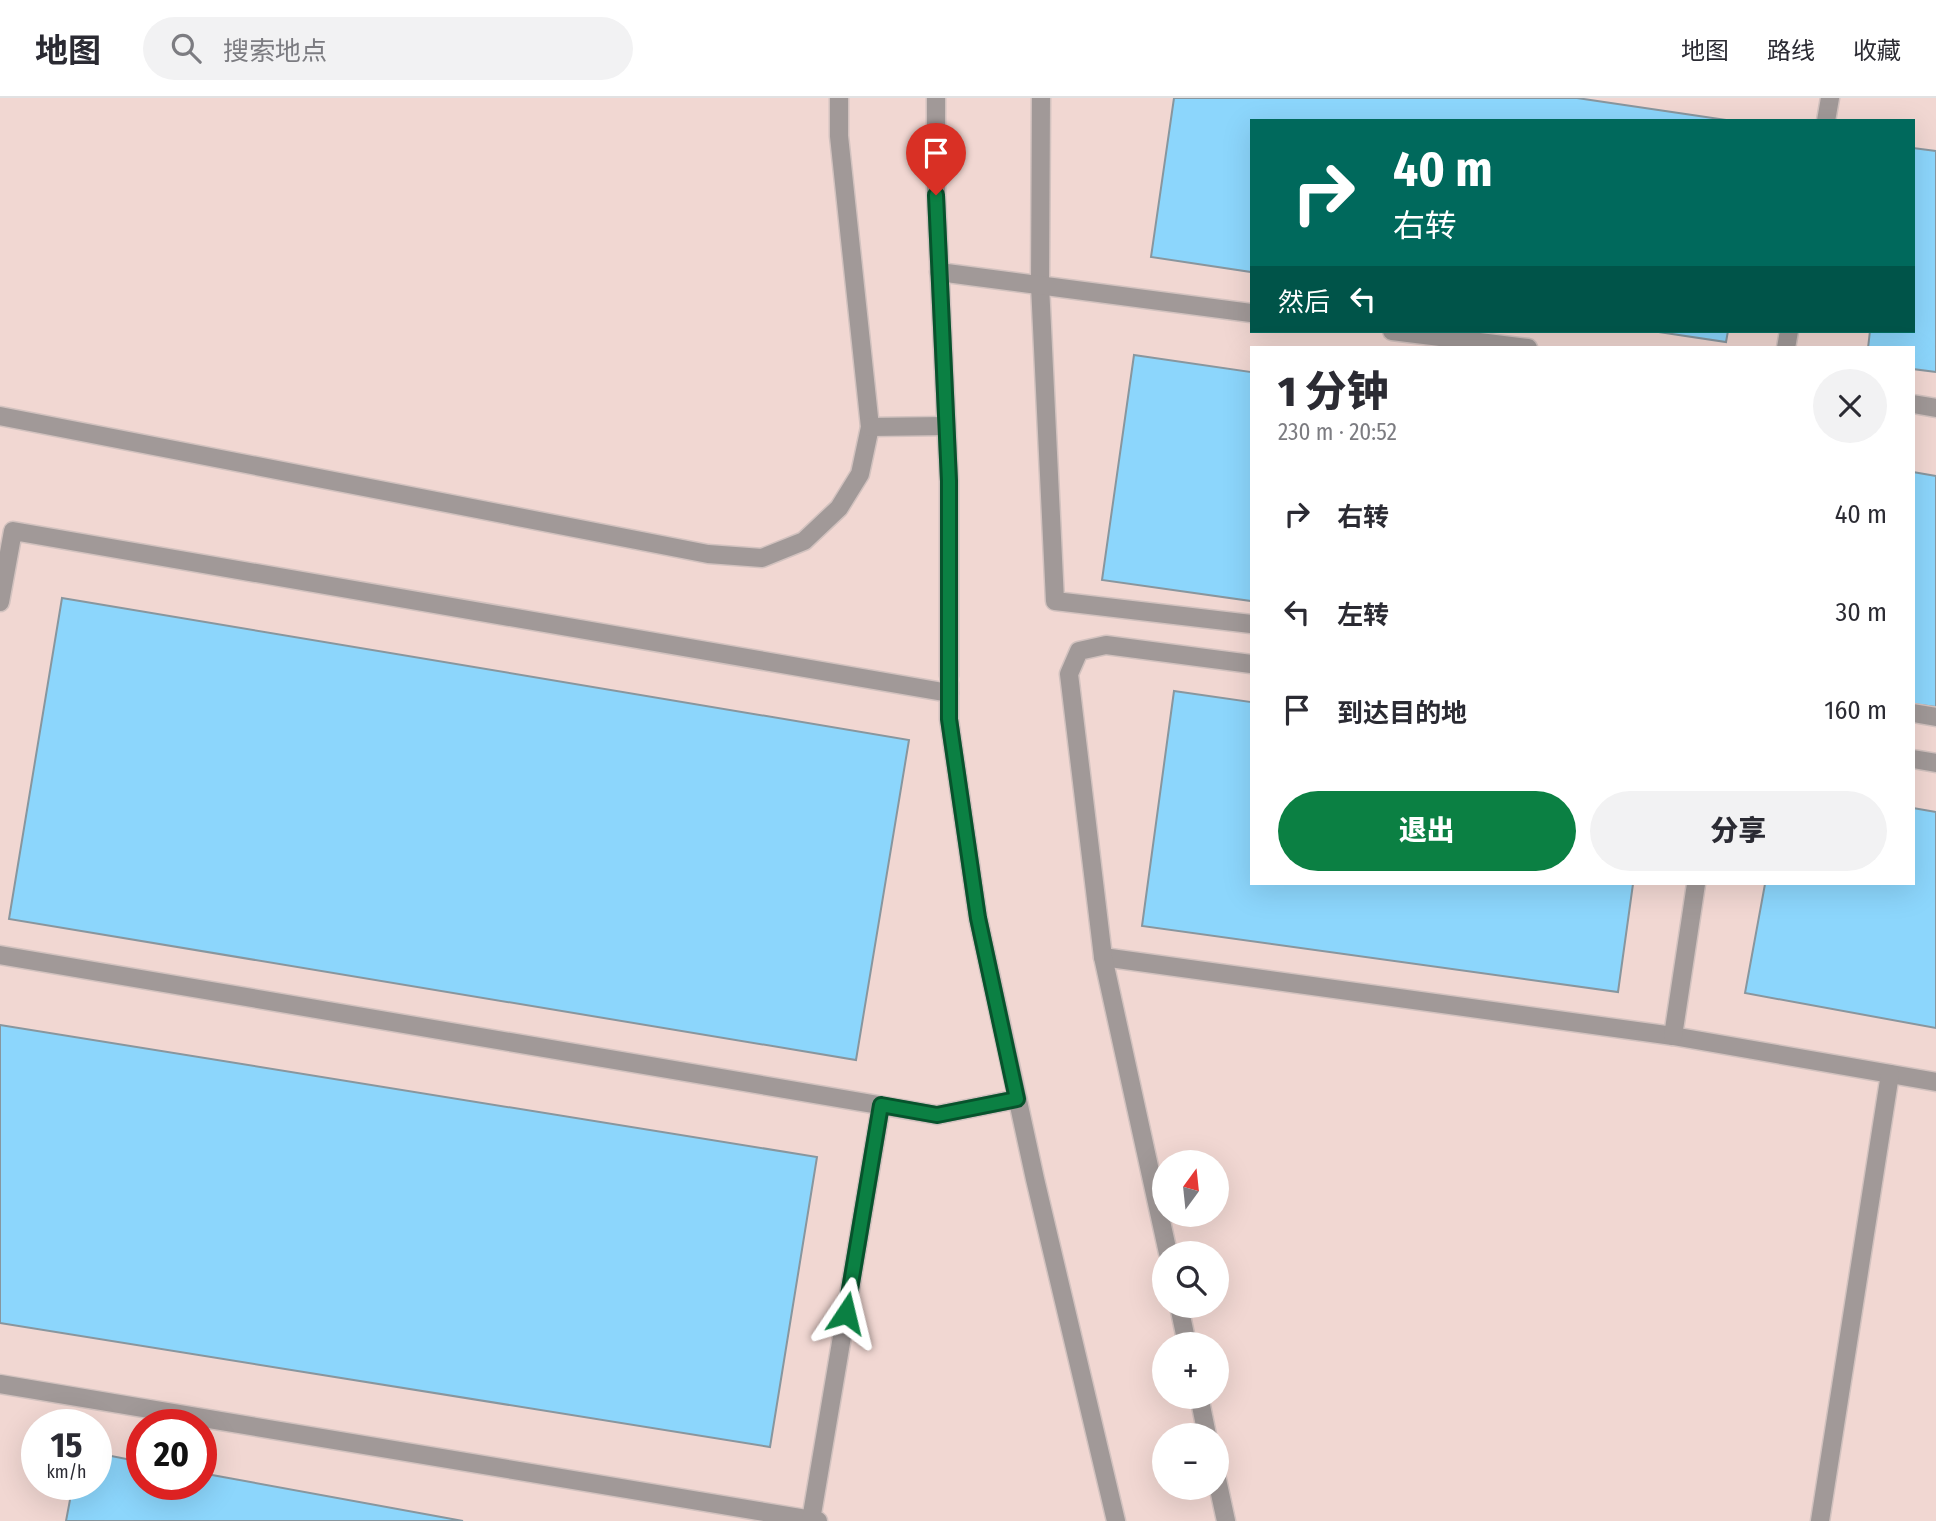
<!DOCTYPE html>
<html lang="zh">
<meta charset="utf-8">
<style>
body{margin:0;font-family:"Fira Sans Condensed","Noto Sans SC",sans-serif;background:#f2f2f3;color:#2b2b33;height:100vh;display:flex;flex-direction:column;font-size:26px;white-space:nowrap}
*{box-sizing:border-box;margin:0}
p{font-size:23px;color:#7c7c81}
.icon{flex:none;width:38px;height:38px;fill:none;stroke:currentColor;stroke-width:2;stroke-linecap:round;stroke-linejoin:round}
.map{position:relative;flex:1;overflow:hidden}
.sheet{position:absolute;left:1250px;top:248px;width:665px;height:539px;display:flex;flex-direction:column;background:#fff;border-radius:0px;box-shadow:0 7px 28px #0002}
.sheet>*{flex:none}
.top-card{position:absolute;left:1250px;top:21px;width:665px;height:214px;border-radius:0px;box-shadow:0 7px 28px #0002;background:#00695c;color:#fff;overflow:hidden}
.needle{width:46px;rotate:15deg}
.controls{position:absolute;left:1152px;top:1052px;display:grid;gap:14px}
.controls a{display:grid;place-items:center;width:77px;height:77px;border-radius:50%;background:#fff;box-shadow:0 7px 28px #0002;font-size:35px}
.speed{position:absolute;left:21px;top:1311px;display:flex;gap:14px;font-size:35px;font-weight:700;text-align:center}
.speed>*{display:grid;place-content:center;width:91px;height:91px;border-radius:50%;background:#fff;box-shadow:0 7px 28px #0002;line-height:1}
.speed small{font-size:18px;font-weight:400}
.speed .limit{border:10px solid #d22;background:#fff;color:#111}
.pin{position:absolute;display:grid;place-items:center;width:60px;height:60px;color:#fff;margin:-72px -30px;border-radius:50% 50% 50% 0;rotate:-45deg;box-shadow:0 0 7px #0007}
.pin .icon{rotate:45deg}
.me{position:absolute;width:77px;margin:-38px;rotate:10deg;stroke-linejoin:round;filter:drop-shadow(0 0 5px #0008)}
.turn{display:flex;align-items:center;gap:24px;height:147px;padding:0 28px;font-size:32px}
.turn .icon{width:91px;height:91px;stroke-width:2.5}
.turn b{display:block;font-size:49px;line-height:60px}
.then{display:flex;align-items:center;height:66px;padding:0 28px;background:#0003;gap:14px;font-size:26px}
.round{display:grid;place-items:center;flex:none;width:74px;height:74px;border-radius:37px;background:#f2f2f3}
.head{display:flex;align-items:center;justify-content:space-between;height:119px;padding:0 28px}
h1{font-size:42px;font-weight:800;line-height:52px}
.primary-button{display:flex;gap:14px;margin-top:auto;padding:14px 28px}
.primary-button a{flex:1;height:80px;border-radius:42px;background:#0b8043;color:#fff;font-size:28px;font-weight:800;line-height:80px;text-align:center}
.primary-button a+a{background:#f2f2f3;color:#2b2b33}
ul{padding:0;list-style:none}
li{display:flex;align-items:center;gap:21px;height:98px;padding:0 28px}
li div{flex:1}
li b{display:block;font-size:26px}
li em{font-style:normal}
header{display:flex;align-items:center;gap:42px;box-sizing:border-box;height:98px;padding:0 35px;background:#fff;border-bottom:2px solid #e1e1e2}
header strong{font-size:33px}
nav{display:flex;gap:38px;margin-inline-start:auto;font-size:24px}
.search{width:490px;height:63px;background:#f2f2f3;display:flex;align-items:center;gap:18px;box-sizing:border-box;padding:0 24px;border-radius:38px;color:#7c7c81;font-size:26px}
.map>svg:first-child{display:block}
.built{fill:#f1d7d2;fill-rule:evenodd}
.building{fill:#8cd6fc;stroke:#88969e;stroke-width:2}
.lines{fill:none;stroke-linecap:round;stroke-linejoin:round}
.lane-casing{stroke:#d2c2bf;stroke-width:21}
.street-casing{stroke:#d2c2bf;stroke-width:21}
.lane{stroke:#a19998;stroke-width:18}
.street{stroke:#a19998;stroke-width:18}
.route-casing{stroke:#07532c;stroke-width:18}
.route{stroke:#0b8043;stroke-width:12}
</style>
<header>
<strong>地图</strong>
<div class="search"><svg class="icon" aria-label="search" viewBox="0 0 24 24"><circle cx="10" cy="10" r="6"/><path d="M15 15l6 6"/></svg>搜索地点</div>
<nav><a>地图</a><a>路线</a><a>收藏</a></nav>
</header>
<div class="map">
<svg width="1936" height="1423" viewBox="0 0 1936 1423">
<rect width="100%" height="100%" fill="#f6e4e1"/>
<path class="built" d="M0 0H1936V1423H0ZM1251 23H1913V233H1251ZM1251 250H1913V786H1251ZM1164 1064H1216V1116H1164ZM1164 1155H1216V1208H1164ZM1164 1246H1216V1298H1164ZM37 1326H96V1386H37ZM142 1326H201V1386H142ZM1164 1337H1216V1390H1164Z"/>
<g class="building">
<polygon points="1174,0 1577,0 1733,23 1251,23 1251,174 1151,159"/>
<polygon points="1913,50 1936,53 1936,274 1913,271 1913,250 1868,250 1870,233 1913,233"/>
<polygon points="1652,233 1728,233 1726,244"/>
<polygon points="1134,257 1251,274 1251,503 1102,482"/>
<polygon points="1913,374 1936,378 1936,609 1913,606"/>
<polygon points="62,500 909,642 856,962 9,821"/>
<polygon points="1174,593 1251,604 1251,786 1633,786 1618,894 1142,828"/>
<polygon points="1913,710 1936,714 1936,930 1745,895 1765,786 1913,786"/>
<polygon points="0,927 817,1059 770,1349 0,1225"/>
<polygon points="96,1355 142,1364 142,1386 201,1386 201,1375 463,1423 66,1423 73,1386 96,1386"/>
</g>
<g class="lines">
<g class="lane-casing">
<g id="lane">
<polyline points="1041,0 1040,187 1055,503 1251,526"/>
<polyline points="1826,23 1830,0"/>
<polyline points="939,174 1251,215"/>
<polyline points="1392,233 1528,250"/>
<polyline points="1786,250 1789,233"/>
<polyline points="1913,306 1936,310"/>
<polyline points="0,318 708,456 762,460 804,443 839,410 860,376 870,329 839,38 839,0"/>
<polyline points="870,329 946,328"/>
<polyline points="0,504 13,433 949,595"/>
<polyline points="949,585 949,621 978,820 1035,1081 1116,1423"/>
<polyline points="1913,615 1936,619"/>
<polyline points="1913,661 1936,665"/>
<polyline points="0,857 937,1017 1017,1001"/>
<polyline points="1103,859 1673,938 1936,984"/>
<polyline points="1673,938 1696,786"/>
<polyline points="1168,1155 1103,859 1069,576 1079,553 1106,547 1251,566"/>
<polyline points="1179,1208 1187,1246"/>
<polyline points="0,1286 818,1423"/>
<polyline points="1199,1298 1207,1337"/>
<polyline points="1216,1377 1226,1423"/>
<polyline points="811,1422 881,1008"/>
<polyline points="1820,1423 1890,976"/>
</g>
</g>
<g class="street-casing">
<polyline id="street" points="936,0 936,97 949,383 949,578"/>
</g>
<use href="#lane" class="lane"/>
<use href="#street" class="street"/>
</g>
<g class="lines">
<g class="route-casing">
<polyline id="route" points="846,1215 881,1007 937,1017 1017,1001 978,820 949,621 949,383 936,97"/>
</g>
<use href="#route" class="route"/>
</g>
</svg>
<div class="controls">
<a><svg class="needle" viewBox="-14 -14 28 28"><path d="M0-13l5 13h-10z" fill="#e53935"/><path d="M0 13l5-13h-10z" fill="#7c7c81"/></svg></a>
<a><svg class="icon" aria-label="search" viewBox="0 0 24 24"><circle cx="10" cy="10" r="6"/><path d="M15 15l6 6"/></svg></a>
<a>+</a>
<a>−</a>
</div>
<div class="speed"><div>15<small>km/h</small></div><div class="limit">20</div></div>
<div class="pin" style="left:936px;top:97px;background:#d93025"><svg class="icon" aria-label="arrive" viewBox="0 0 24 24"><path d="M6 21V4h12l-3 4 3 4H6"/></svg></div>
<svg class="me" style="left:846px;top:1215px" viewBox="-20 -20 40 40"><path d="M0-17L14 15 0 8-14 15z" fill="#0b8043" stroke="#fff" stroke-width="4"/></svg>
<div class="top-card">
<div class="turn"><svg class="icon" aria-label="right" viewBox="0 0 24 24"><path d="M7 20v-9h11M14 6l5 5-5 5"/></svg><div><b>40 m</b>右转</div></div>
<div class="then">然后<svg class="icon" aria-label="left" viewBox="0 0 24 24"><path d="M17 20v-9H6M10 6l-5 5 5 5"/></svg></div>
</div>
<section class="sheet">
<div class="head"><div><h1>1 分钟</h1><p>230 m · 20:52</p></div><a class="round"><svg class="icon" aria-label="close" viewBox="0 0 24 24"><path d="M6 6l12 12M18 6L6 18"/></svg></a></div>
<ul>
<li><svg class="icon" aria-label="right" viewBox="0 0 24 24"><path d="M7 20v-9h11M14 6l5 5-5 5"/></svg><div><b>右转</b></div><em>40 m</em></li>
<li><svg class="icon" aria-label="left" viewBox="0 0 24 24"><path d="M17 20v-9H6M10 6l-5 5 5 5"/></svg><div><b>左转</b></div><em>30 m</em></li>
<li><svg class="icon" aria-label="arrive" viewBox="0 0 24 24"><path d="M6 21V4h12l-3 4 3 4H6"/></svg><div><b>到达目的地</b></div><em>160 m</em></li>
</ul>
<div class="primary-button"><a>退出</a><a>分享</a></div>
</section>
</div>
